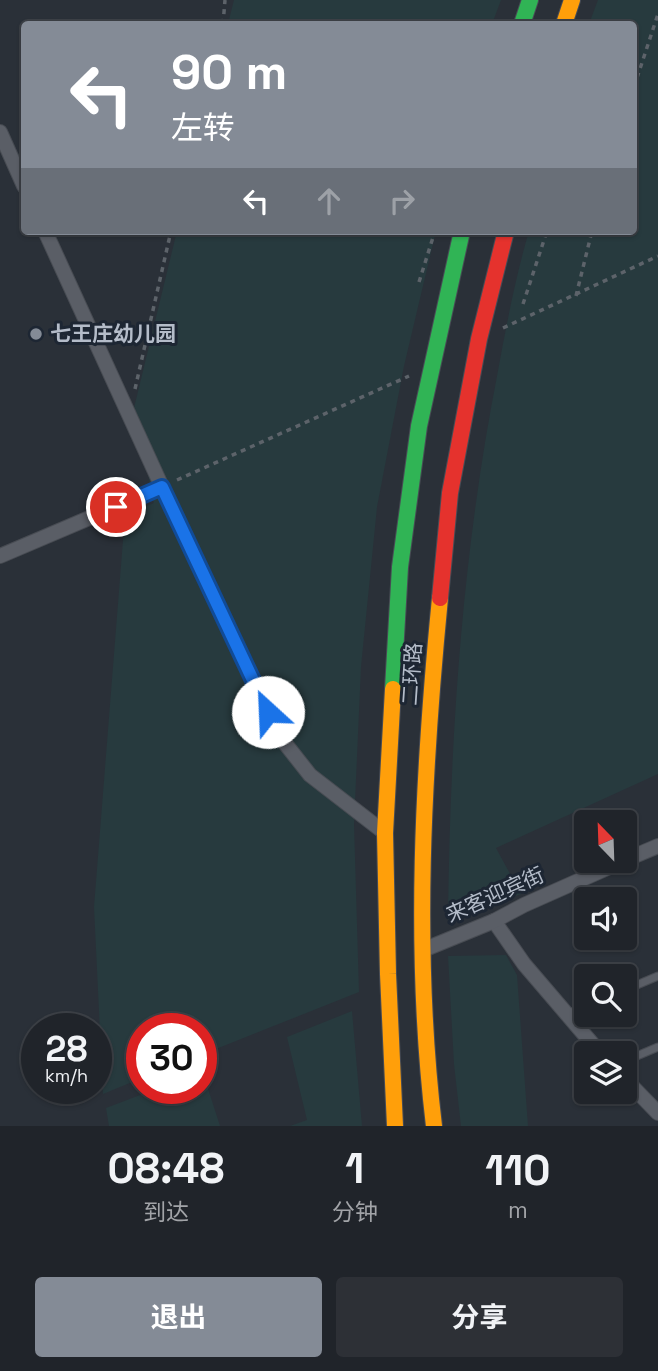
<!DOCTYPE html>
<html lang="zh">
<meta charset="utf-8">
<style>
body{margin:0;font-family:"Space Grotesk","Noto Sans SC",sans-serif;background:#2d3036;color:#f1f3f6;height:100vh;display:flex;flex-direction:column;font-size:26px;white-space:nowrap}
*{box-sizing:border-box;margin:0}
p{font-size:23px;color:#a2a4a8}
.icon{flex:none;width:38px;height:38px;fill:none;stroke:currentColor;stroke-width:2;stroke-linecap:round;stroke-linejoin:round}
.map{position:relative;height:1126px;overflow:hidden}
.details{display:flex;flex-direction:column;background:#20242a;flex:1}
.details>*{flex:none}
.hud{position:absolute;left:21px;top:21px;width:616px;height:214px;border-radius:7px;box-shadow:0 2px 5px #0004,0 0 0 2px #3d4147;background:#848b96;color:#fff;overflow:hidden}
.needle{width:46px;rotate:337deg}
.tools{position:absolute;left:574px;top:810px;display:grid;gap:14px}
.tools a{display:grid;place-items:center;width:63px;height:63px;border-radius:7px;background:#20242a;box-shadow:0 2px 5px #0004,0 0 0 2px #3d4147;font-size:35px}
.speed{position:absolute;left:21px;top:1013px;display:flex;gap:14px;font-size:35px;font-weight:700;text-align:center}
.speed>*{display:grid;place-content:center;width:91px;height:91px;border-radius:50%;background:#20242a;box-shadow:0 2px 5px #0004,0 0 0 2px #3d4147;line-height:1}
.speed small{font-size:18px;font-weight:400}
.speed .limit{border:10px solid #d22;background:#fff;color:#111}
.pin{position:absolute;display:grid;place-items:center;width:60px;height:60px;color:#fff;margin:-30px;border:4px solid #fff;border-radius:50%;box-shadow:0 2px 7px #0007}
.me{position:absolute;width:77px;margin:-38px;rotate:335deg;stroke-linejoin:round;filter:drop-shadow(0 0 5px #0008)}
.turn{display:flex;align-items:center;gap:24px;height:147px;padding:0 35px;font-size:32px}
.turn .icon{width:91px;height:91px;stroke-width:2.5}
.turn b{display:block;font-size:49px;line-height:60px}
.lanes{display:flex;align-items:center;height:66px;padding:0 35px;background:#0003;justify-content:center;gap:35px;direction:ltr}
.lanes .off{opacity:.35}
.eta{display:flex;justify-content:space-evenly;align-items:center;height:119px;text-align:center}
.eta b{font-size:42px;font-weight:700;line-height:49px}
.action{display:flex;gap:14px;margin-top:auto;padding:14px 35px}
.action a{flex:1;height:80px;border-radius:7px;background:#848b96;color:#fff;font-size:28px;font-weight:700;line-height:80px;text-align:center}
.action a+a{background:#2d3036;color:#f1f3f6}
.map>svg:first-child{display:block}
.green{fill:#273a3e}
.lines{fill:none;stroke-linecap:round;stroke-linejoin:round}
.lane-casing{stroke:#484c53;stroke-width:9}
.street-casing{stroke:#484c53;stroke-width:16}
.fast-casing{stroke:#484c55;stroke-width:18}
.slow-casing{stroke:#484c55;stroke-width:18}
.jam-casing{stroke:#484c55;stroke-width:18}
.path{stroke:#5d636a;stroke-width:3.5;stroke-dasharray:5 5;stroke-linecap:butt}
.lane{stroke:#5a5e66;stroke-width:7}
.street{stroke:#5a5e66;stroke-width:14}
.fast{stroke:#30b455;stroke-width:16}
.slow{stroke:#ff9f0a;stroke-width:16}
.jam{stroke:#e5322d;stroke-width:16}
.route-casing{stroke:#114b97;stroke-width:18}
.route{stroke:#1a73e8;stroke-width:12}
.poi-dot{fill:#848b96;stroke:#1d2633;stroke-width:2.5}
.labels{text-anchor:middle;stroke-width:6;stroke-linejoin:round;paint-order:stroke}
.poi-label{font-size:21px;font-weight:bold;fill:#b4bcc9;stroke:#1d2633;text-anchor:start}
.street-label{font-size:21px;fill:#b4bcc9;stroke:#1d2633}
</style>
<div class="map">
<svg width="658" height="1126" viewBox="0 0 658 1126">
<rect width="100%" height="100%" fill="#2a3038"/>
<g class="green">
<polygon points="234,0 501,0 492,24 228,24"/>
<path d="M598 0H658V774L496 848 521 894 448 920C450 737 462 555 497 376 506 327 515 279 529 231H634V24H589Z"/>
<polygon points="177,231 436,231 404,366 377,507 361,667 354,824 359,992 201,1055 201,1029 142,1029 142,1078 103,1094 94,907 125,515 154,503 134,408"/>
<polygon points="506,955 517,975 528,1126 461,1126 454,1064 448,956"/>
<polygon points="352,1011 362,1126 290,1126 307,1120 287,1037"/>
<polygon points="202,1070 220,1126 109,1126 106,1108 156,1089 201,1088"/>
</g>
<g class="lines">
<g class="lane-casing">
<g id="lane">
<polyline points="625,990 658,976"/>
<polyline points="567,1014 586,1006"/>
<polyline points="625,1061 658,1047"/>
</g>
</g>
<g class="street-casing">
<g id="street">
<polyline points="0,132 24,186"/>
<polyline points="45,231 162,487 280,737 310,775 385,833"/>
<polyline points="0,556 162,487"/>
<polyline points="625,860 658,846"/>
<polyline points="494,921 524,964 601,1054"/>
<polyline points="423,950 494,921 524,905 623,861"/>
<polyline points="625,1079 658,1113"/>
</g>
</g>
<g class="fast-casing">
<g id="fast">
<polyline points="522,24 530,0"/>
<polyline points="393,689 400,567 419,426 462,231"/>
</g>
</g>
<g class="slow-casing">
<g id="slow">
<polyline points="564,24 572,0"/>
<polyline points="393,689 385,833 388,974 395,1126"/>
<path d="M434 1126C413 951 423 773 440 598"/>
</g>
</g>
<g class="jam-casing">
<polyline id="jam" points="440,598 450,493 479,339 506,231"/>
</g>
<g class="path">
<polyline points="223,24 225,0"/>
<polyline points="634,87 658,14"/>
<polyline points="419,282 435,231"/>
<polyline points="576,296 592,231"/>
<polyline points="523,304 547,231"/>
<polyline points="503,328 658,256"/>
<polyline points="135,389 171,231"/>
<polyline points="177,480 409,376"/>
</g>
<use href="#lane" class="lane"/>
<use href="#street" class="street"/>
<use href="#fast" class="fast"/>
<use href="#slow" class="slow"/>
<use href="#jam" class="jam"/>
</g>
<g class="lines">
<g class="route-casing">
<polyline id="route" points="116,507 162,487 268,712"/>
</g>
<use href="#route" class="route"/>
</g>
<circle class="poi-dot" cx="36" cy="334" r="7"/>
<g class="labels">
<g class="poi-label">
<text x="50" y="341">七王庄幼儿园</text>
</g>
<g class="street-label">
<text transform="translate(412 674) rotate(-86)" y="7">二环路</text>
<text transform="translate(495 895) rotate(-24)" y="7">来客迎宾街</text>
</g>
</g>
</svg>
<div class="tools">
<a><svg class="needle" viewBox="-14 -14 28 28"><path d="M0-13l5 13h-10z" fill="#e53935"/><path d="M0 13l5-13h-10z" fill="#a2a4a8"/></svg></a>
<a><svg class="icon" aria-label="sound" viewBox="0 0 24 24"><path d="M4 9h4l5-4v14l-5-4H4zM17 9q2 3 0 6"/></svg></a>
<a><svg class="icon" aria-label="search" viewBox="0 0 24 24"><circle cx="10" cy="10" r="6"/><path d="M15 15l6 6"/></svg></a>
<a><svg class="icon" aria-label="layers" viewBox="0 0 24 24"><path d="M12 4l9 5-9 5-9-5zM3 14l9 5 9-5"/></svg></a>
</div>
<div class="speed"><div>28<small>km/h</small></div><div class="limit">30</div></div>
<div class="pin" style="left:116px;top:507px;background:#d93025"><svg class="icon" aria-label="arrive" viewBox="0 0 24 24"><path d="M6 21V4h12l-3 4 3 4H6"/></svg></div>
<svg class="me" style="left:268px;top:712px" viewBox="-20 -20 40 40"><circle r="19" fill="#fff"/><path d="M0-13L10 11 0 6-10 11z" fill="#1a73e8"/></svg>
<div class="hud">
<div class="turn"><svg class="icon" aria-label="left" viewBox="0 0 24 24"><path d="M17 20v-9H6M10 6l-5 5 5 5"/></svg><div><b>90 m</b>左转</div></div>
<div class="lanes"><svg class="icon" aria-label="left" viewBox="0 0 24 24"><path d="M17 20v-9H6M10 6l-5 5 5 5"/></svg><svg class="icon off" aria-label="ahead" viewBox="0 0 24 24"><path d="M12 20V5M6 11l6-6 6 6"/></svg><svg class="icon off" aria-label="right" viewBox="0 0 24 24"><path d="M7 20v-9h11M14 6l5 5-5 5"/></svg></div>
</div>
</div>
<section class="details">
<div class="eta">
<div><b>08:48</b><p>到达</p></div>
<div><b>1</b><p>分钟</p></div>
<div><b>110</b><p>m</p></div>
</div>
<div class="action"><a>退出</a><a>分享</a></div>
</section>
